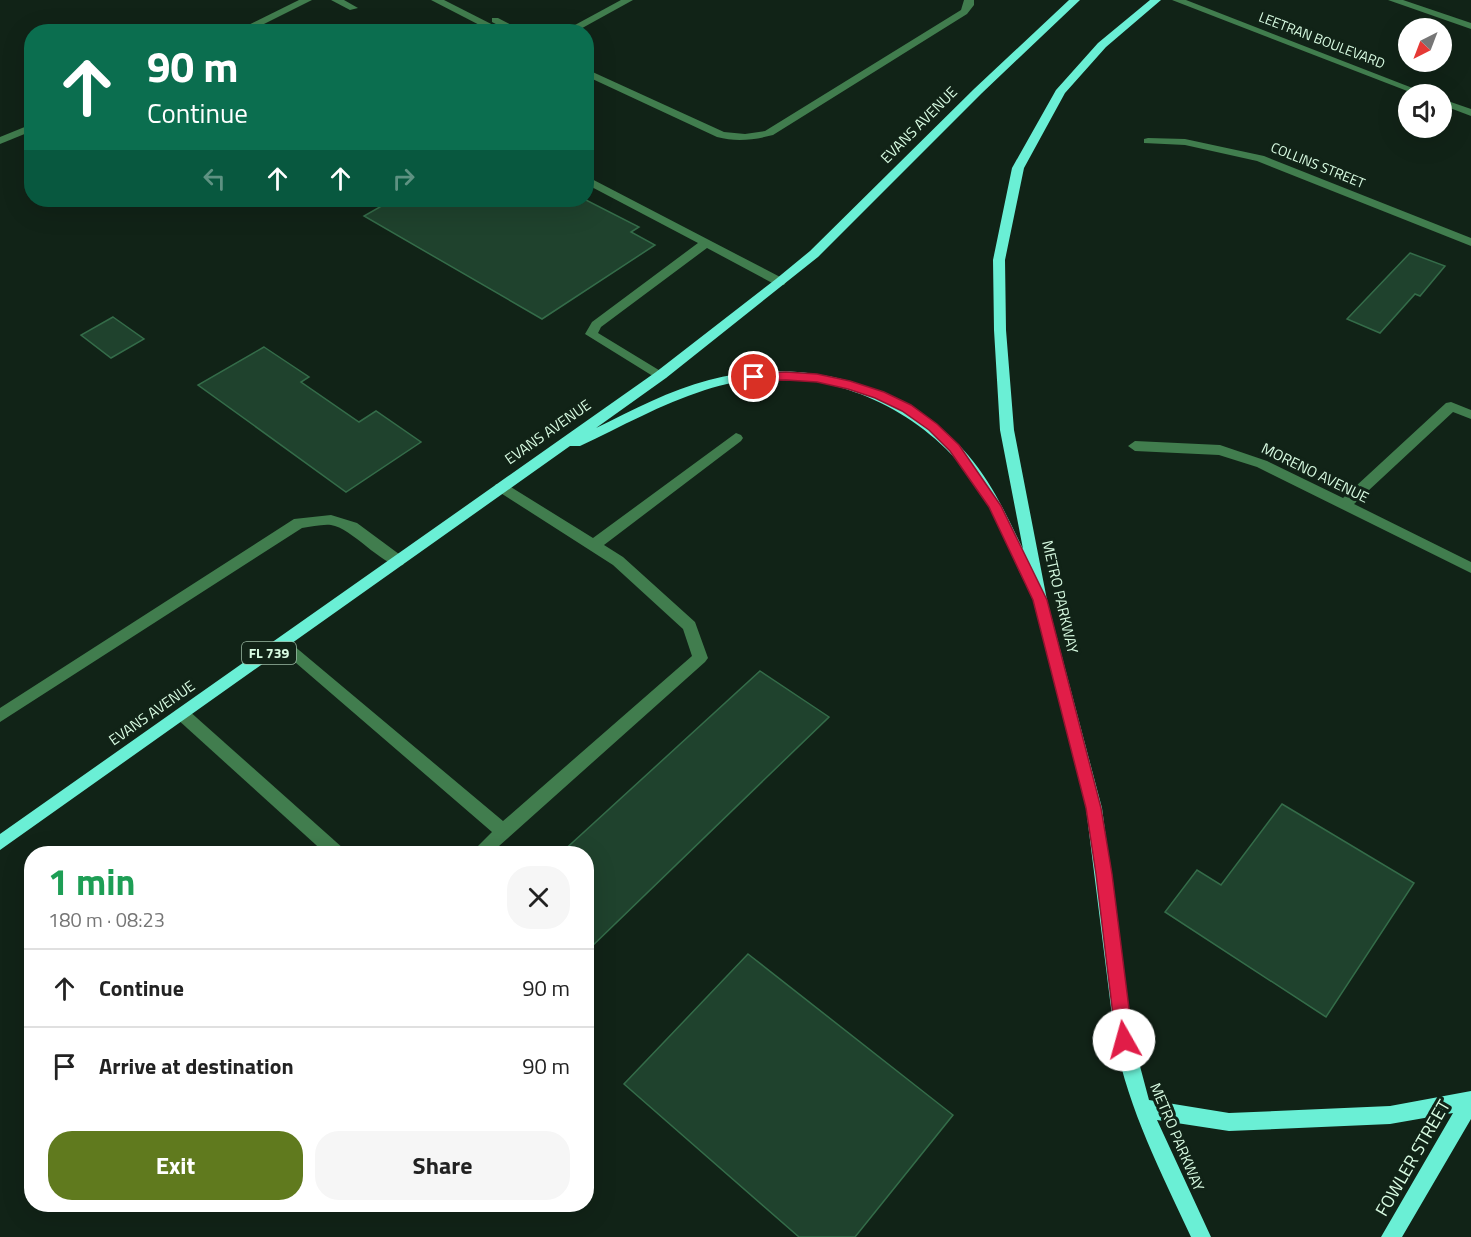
<!DOCTYPE html>
<meta charset="utf-8">
<style>
body{margin:0;font-family:"Titillium Web",sans-serif;background:#f6f6f6;color:#222;height:100vh;display:flex;flex-direction:column;font-size:22px;white-space:nowrap}
*{box-sizing:border-box;margin:0}
p{font-size:20px;color:#767676}
.icon{flex:none;width:33px;height:33px;fill:none;stroke:currentColor;stroke-width:2;stroke-linecap:round;stroke-linejoin:round}
.map{position:relative;flex:1;overflow:hidden}
.drawer{position:absolute;left:24px;top:846px;width:570px;height:366px;display:flex;flex-direction:column;background:#fff;border-radius:24px;box-shadow:0 6px 24px #0002}
.drawer>*{flex:none}
.hud{position:absolute;left:24px;top:24px;width:570px;height:183px;border-radius:24px;box-shadow:0 6px 24px #0002;background:#0b6e4f;color:#fff;overflow:hidden}
.needle{width:39px;rotate:222deg}
.fabs{position:absolute;left:1398px;top:18px;display:grid;gap:12px}
.fabs a{display:grid;place-items:center;width:54px;height:54px;border-radius:50%;background:#fff;box-shadow:0 6px 24px #0002;font-size:30px}
.pin{position:absolute;display:grid;place-items:center;width:51px;height:51px;color:#fff;margin:-26px;border:3px solid #fff;border-radius:50%;box-shadow:0 2px 6px #0007}
.me{position:absolute;width:66px;margin:-33px;rotate:353deg;stroke-linejoin:round;filter:drop-shadow(0 0 4px #0008)}
.turn{display:flex;align-items:center;gap:21px;height:126px;padding:0 24px;font-size:27px}
.turn .icon{width:78px;height:78px;stroke-width:2.5}
.turn b{display:block;font-size:42px;line-height:51px}
.lanes{display:flex;align-items:center;height:57px;padding:0 24px;background:#0003;justify-content:center;gap:30px;direction:ltr}
.lanes .off{opacity:.35}
.round{display:grid;place-items:center;flex:none;width:63px;height:63px;border-radius:24px;background:#f6f6f6}
.head{display:flex;align-items:center;justify-content:space-between;height:102px;padding:0 24px}
h1{font-size:36px;font-weight:700;line-height:45px;color:#1e9e55}
.button{display:flex;gap:12px;margin-top:auto;padding:12px 24px}
.button a{flex:1;height:69px;border-radius:24px;background:#607a1e;color:#fff;font-size:24px;font-weight:700;line-height:69px;text-align:center}
.button a+a{background:#f6f6f6;color:#222}
ul{padding:0;list-style:none}
li{display:flex;align-items:center;gap:18px;height:78px;padding:0 24px;border-top:2px solid #e0e0e0}
li div{flex:1}
li b{display:block;font-size:22px}
li em{font-style:normal}
.map>svg:first-child{display:block}
.building{fill:#1f422d;stroke:#346c49;stroke-width:1.5}
.lines{fill:none;stroke-linecap:round;stroke-linejoin:round}
.minor{fill:#417d4e;fill-rule:evenodd}
.major{fill:#6aefd5;fill-rule:evenodd}
.route{fill:#e11d48;stroke:#92132f;stroke-width:1.5}
.labels{text-anchor:middle;stroke-width:6;stroke-linejoin:round;paint-order:stroke}
.far-street-label{font-size:14px;fill:#d8fbe2;stroke:#112317}
.shield{fill:#112317;stroke:#9cbaa5;stroke-width:1.5}
.shield-label{font-size:14px;font-weight:bold;fill:#d8fbe2}
.street-label{font-size:15px;fill:#d8fbe2;stroke:#112317}
.near-street-label{font-size:18px;fill:#d8fbe2;stroke:#112317}
</style>
<div class="map">
<svg width="1471" height="1237" viewBox="0 0 1471 1237">
<rect width="100%" height="100%" fill="#112317"/>
<g class="building">
<polygon points="392,200 586,200 639,227 631,232 655,245 542,319 364,216"/>
<polygon points="1410,253 1445,266 1420,296 1415,294 1380,333 1347,319"/>
<polygon points="113,317 144,339 111,358 81,335"/>
<polygon points="264,347 309,377 301,382 359,422 376,411 421,442 346,492 198,385"/>
<polygon points="760,671 829,717 586,952 586,854 560,854"/>
<polygon points="1282,804 1414,883 1326,1017 1165,912 1197,870 1221,885"/>
<polygon points="748,954 953,1115 855,1237 799,1237 624,1084"/>
</g>
<g class="lines">
<g class="minor">
<polygon points="299,0 312,0 248,32 234,32"/>
<polygon points="331,0 344,0 358,8 350,10"/>
<polygon points="431,0 444,0 507,32 493,32"/>
<polygon points="621,0 633,0 575,32 562,32"/>
<path d="M964 0H974V5L967 14 773 135C754 140 736 142 717 137L586 76V69L724 132 745 134 765 131 961 10Z"/>
<polygon points="1172,0 1186,0 1428,94 1415,94"/>
<polygon points="1388,0 1403,0 1471,23 1471,29"/>
<polygon points="492,18 498,18 525,32 511,32 492,22"/>
<polygon points="1442,99 1471,109 1471,116 1442,105"/>
<polygon points="32,124 32,131 0,144 0,137"/>
<polygon points="1148,138 1185,139 1264,156 1471,238 1471,246 1257,161 1185,145 1144,143 1144,139"/>
<polygon points="586,176 784,279 786,282 784,285 776,285 707,248 601,327 598,333 667,375 666,378 656,378 585,334 592,322 698,243 586,184"/>
<polygon points="1451,402 1471,410 1471,419 1453,412 1354,504 1471,562 1471,573 1257,467 1219,455 1135,451 1128,446 1135,441 1220,445 1267,461 1343,498 1446,403"/>
<polygon points="736,433 741,435 743,438 741,441 604,545 623,557 695,622 708,658 705,662 490,854 470,854 492,832 274,644 277,640 287,640 503,821 692,656 683,629 613,565 496,490 494,487 496,484 506,484 593,538"/>
<path d="M331 515 357 523 403 557 405 561 403 565C385 570 353 528 331 525 322 524 311 527 302 528L0 722V708L294 519Z"/>
<polygon points="182,708 188,710 344,849 346,854 326,854 176,718 174,714 176,710"/>
</g>
<path class="major" d="M1069 0H1080L982 93 818 257 666 378 596 428C633 410 670 390 709 380 800 356 907 382 968 455 992 483 1007 516 1023 549L1000 430 994 330 993 260 1012 168 1056 90 1098 43 1150 0H1161L1106 47 1065 93 1024 168 1005 260 1006 330 1014 430 1047 600 1102 808 1133 1040 1149 1100 1229 1113 1390 1106 1471 1091V1119L1402 1237H1381L1453 1113 1390 1124 1229 1131 1157 1120 1211 1237H1191C1161 1172 1129 1111 1115 1040L1086 808 1030 586 1024 581C1008 549 995 513 975 483 915 398 805 357 705 390 661 404 621 427 580 446H570L0 850V834L656 372 776 279 810 251 974 89Z"/>
</g>
<polygon class="route" points="786,372 817,374 850,381 884,392 911,405 937,424 959,445 1001,506 1047,600 1101,808 1112,874 1133,1040 1130,1046 1124,1048 1118,1046 1116,1040 1096,874 1086,808 1033,600 989,507 950,451 929,430 902,411 875,398 848,389 817,382 786,380 754,381 748,377 754,373"/>
<g class="labels">
<g class="far-street-label">
<text transform="translate(1322 40) rotate(21)" y="5">LEETRAN BOULEVARD</text>
<text transform="translate(1318 165) rotate(22)" y="5">COLLINS STREET</text>
</g>
<rect class="shield" x="242" y="642" width="54" height="22" rx="4.5"/>
<g class="shield-label">
<text x="269" y="658">FL 739</text>
</g>
<g class="street-label">
<text transform="translate(919 125) rotate(-45)" y="5">EVANS AVENUE</text>
<text transform="translate(548 432) rotate(-35)" y="5">EVANS AVENUE</text>
<text transform="translate(1315 473) rotate(26)" y="5">MORENO AVENUE</text>
<text transform="translate(1060 597) rotate(77)" y="5">METRO PARKWAY</text>
<text transform="translate(152 713) rotate(-35)" y="5">EVANS AVENUE</text>
<text transform="translate(1177 1137) rotate(67)" y="5">METRO PARKWAY</text>
</g>
<g class="near-street-label">
<text transform="translate(1413 1158) rotate(-60)" y="6">FOWLER STREET</text>
</g>
</g>
</svg>
<div class="fabs">
<a><svg class="needle" viewBox="-14 -14 28 28"><path d="M0-13l5 13h-10z" fill="#e53935"/><path d="M0 13l5-13h-10z" fill="#767676"/></svg></a>
<a><svg class="icon" aria-label="sound" viewBox="0 0 24 24"><path d="M4 9h4l5-4v14l-5-4H4zM17 9q2 3 0 6"/></svg></a>
</div>
<div class="pin" style="left:754px;top:377px;background:#d93025"><svg class="icon" aria-label="arrive" viewBox="0 0 24 24"><path d="M6 21V4h12l-3 4 3 4H6"/></svg></div>
<svg class="me" style="left:1124px;top:1040px" viewBox="-20 -20 40 40"><circle r="19" fill="#fff"/><path d="M0-13L10 11 0 6-10 11z" fill="#e11d48"/></svg>
<div class="hud">
<div class="turn"><svg class="icon" aria-label="ahead" viewBox="0 0 24 24"><path d="M12 20V5M6 11l6-6 6 6"/></svg><div><b>90 m</b>Continue</div></div>
<div class="lanes"><svg class="icon off" aria-label="left" viewBox="0 0 24 24"><path d="M17 20v-9H6M10 6l-5 5 5 5"/></svg><svg class="icon" aria-label="ahead" viewBox="0 0 24 24"><path d="M12 20V5M6 11l6-6 6 6"/></svg><svg class="icon" aria-label="ahead" viewBox="0 0 24 24"><path d="M12 20V5M6 11l6-6 6 6"/></svg><svg class="icon off" aria-label="right" viewBox="0 0 24 24"><path d="M7 20v-9h11M14 6l5 5-5 5"/></svg></div>
</div>
<section class="drawer">
<div class="head"><div><h1>1 min</h1><p>180 m · 08:23</p></div><a class="round"><svg class="icon" aria-label="close" viewBox="0 0 24 24"><path d="M6 6l12 12M18 6L6 18"/></svg></a></div>
<ul>
<li><svg class="icon" aria-label="ahead" viewBox="0 0 24 24"><path d="M12 20V5M6 11l6-6 6 6"/></svg><div><b>Continue</b></div><em>90 m</em></li>
<li><svg class="icon" aria-label="arrive" viewBox="0 0 24 24"><path d="M6 21V4h12l-3 4 3 4H6"/></svg><div><b>Arrive at destination</b></div><em>90 m</em></li>
</ul>
<div class="button"><a>Exit</a><a>Share</a></div>
</section>
</div>
